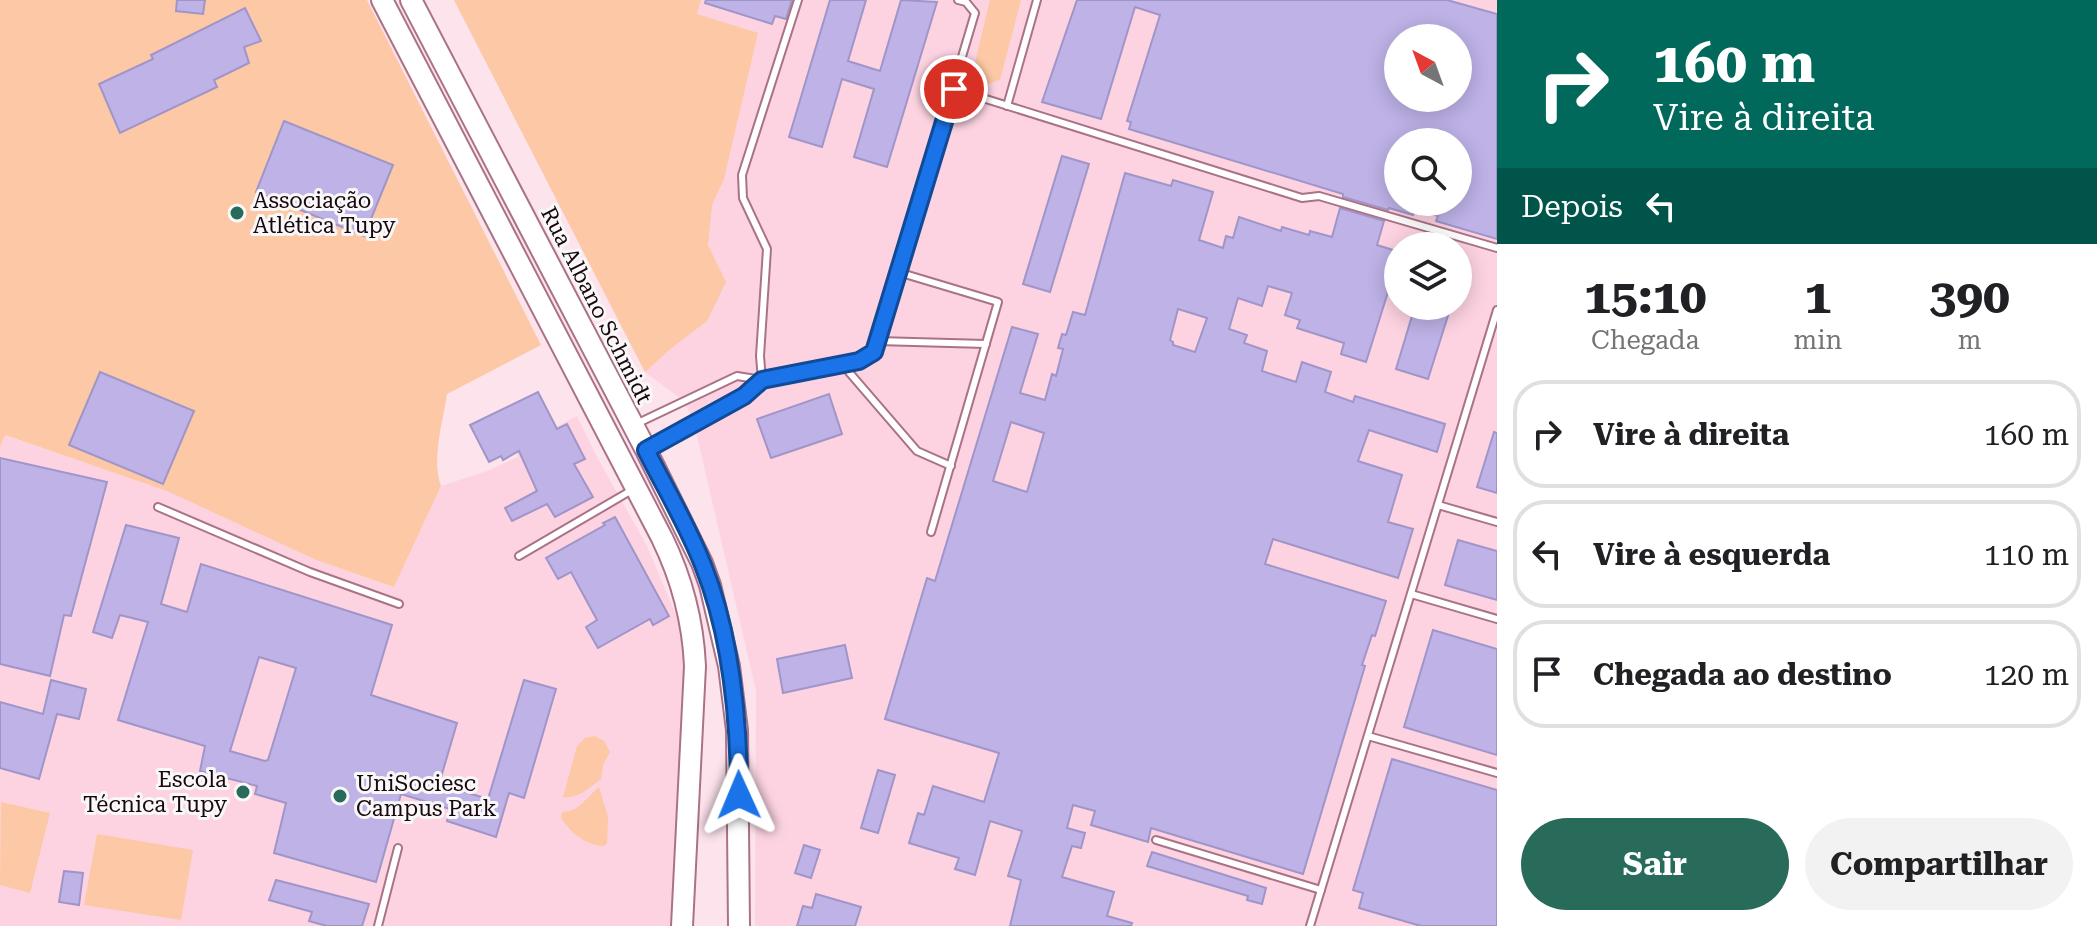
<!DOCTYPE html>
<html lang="pt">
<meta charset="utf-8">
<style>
body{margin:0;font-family:"Roboto Serif",serif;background:#f2f2f2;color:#202124;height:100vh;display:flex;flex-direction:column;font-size:30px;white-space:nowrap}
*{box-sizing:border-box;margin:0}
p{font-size:26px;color:#757577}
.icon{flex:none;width:44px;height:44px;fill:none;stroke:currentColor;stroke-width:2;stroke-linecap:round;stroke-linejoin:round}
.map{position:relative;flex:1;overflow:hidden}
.details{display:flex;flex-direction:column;background:#fff;width:600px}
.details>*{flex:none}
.banner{background:#00695c;color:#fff;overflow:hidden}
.needle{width:52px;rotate:319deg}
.tools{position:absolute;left:1384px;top:24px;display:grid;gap:16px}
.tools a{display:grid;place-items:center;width:88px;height:88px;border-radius:50%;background:#fff;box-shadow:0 4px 20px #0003;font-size:40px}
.pin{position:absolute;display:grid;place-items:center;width:68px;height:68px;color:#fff;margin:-34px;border:4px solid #fff;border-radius:50%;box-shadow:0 2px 8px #0007}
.me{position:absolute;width:88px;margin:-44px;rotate:359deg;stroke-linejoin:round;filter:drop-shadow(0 0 6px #0008)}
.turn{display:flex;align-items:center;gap:28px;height:168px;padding:0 24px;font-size:36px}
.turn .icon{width:104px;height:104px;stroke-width:2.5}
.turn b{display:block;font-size:56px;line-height:68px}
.then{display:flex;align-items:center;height:76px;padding:0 24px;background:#0003;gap:16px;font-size:30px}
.eta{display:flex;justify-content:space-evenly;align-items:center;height:136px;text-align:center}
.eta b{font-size:48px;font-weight:700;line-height:56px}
.primary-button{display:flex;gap:16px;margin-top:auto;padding:16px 24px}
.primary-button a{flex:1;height:92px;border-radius:48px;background:#296b5b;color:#fff;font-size:32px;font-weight:700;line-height:92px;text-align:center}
.primary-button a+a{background:#f2f2f2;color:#202124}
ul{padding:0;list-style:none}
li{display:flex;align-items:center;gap:24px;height:108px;margin:0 16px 12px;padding:0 8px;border:4px solid #e0e0e0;border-radius:32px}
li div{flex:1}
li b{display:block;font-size:30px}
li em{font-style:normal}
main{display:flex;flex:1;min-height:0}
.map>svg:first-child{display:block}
.built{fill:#fdd3e2;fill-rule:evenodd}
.green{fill:#fcc8a5}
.building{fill:#beb2e7;stroke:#a095c8;stroke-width:2;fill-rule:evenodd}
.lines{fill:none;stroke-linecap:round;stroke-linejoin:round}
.lane-casing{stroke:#aa7287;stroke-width:10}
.primary-casing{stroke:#aa7287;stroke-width:24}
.lane{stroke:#fff;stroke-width:6}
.primary{stroke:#fff;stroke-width:20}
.route-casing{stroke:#114b97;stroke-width:20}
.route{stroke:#1a73e8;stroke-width:14}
.poi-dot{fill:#296b5b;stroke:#f8f8f8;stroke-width:3}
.labels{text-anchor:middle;stroke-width:6;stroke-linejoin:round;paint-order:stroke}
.poi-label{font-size:22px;fill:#19060e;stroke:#f8f8f8;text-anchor:start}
.street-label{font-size:22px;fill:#19060e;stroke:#f8f8f8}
</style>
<main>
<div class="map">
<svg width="1497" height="926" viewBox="0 0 1497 926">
<rect width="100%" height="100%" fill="#fde3ec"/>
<g class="built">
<path d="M454 0H1497V926H755L756 691 694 423 684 401 645 372ZM1398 38H1458V98H1398ZM1398 142H1458V202H1398ZM1398 246H1458V306H1398Z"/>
<polygon points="577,416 596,455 647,546 684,634 686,667 672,926 0,926 0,447 4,435 168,491 316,560 394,587 441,486 487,471 518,457 515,448"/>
</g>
<g class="green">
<path d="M0 0H367L541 345 447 394C443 422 431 459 441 486L394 587 316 560 167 491 5 435 0 447Z"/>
<polygon points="454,0 701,0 697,14 758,33 724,179 712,205 708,245 726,282 707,321 669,350 645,372"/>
<polygon points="990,0 1021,0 1000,80 986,85 972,75"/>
<path d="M595 736 604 741 610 752 603 765 601 779C589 788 578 799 563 797L577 746 585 738Z"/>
<path d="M599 787 608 817 607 843 604 846C585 845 571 833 561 818L562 812C579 812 587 797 599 787Z"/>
<polygon points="1,802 50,813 30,893 0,885"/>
<polygon points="97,834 193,850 181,920 84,905"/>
</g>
<g class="building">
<polygon points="177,0 205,0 203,14 176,11"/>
<polygon points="706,0 792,0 786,19 775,16 772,24 705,3"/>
<polygon points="830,0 866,0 848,61 880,71 901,0 937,2 887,167 854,157 874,89 842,79 822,147 789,137"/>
<path d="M1077 0H1447L1497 14V239L1436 221 1438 216 1415 209 1413 215 1389 208 1388 210 1343 197V194L1129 129 1131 122 1127 121 1160 15 1135 7 1101 119 1042 102ZM1398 38H1458V98H1398ZM1398 142H1458V202H1398Z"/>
<polygon points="245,8 261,41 244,47 249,63 214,80 217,87 120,133 99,84 153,59 151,55"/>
<polygon points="284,121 393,165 364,236 256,192"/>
<polygon points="1062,156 1089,164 1050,292 1023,284"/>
<path d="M1125 173 1171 186 1173 180 1213 192 1199 240 1223 248 1226 236 1233 238 1239 217 1281 231 1282 227 1309 235 1310 231 1332 237 1340 208 1384 221 1377 245 1396 251 1394 256 1398 257V260L1366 362 1341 354 1344 343 1297 328 1300 320 1285 315 1292 293 1268 286 1262 306 1238 298 1229 329 1247 335 1244 343 1267 351 1262 371 1296 382 1302 362 1331 372 1325 392 1353 402 1355 396 1445 424 1437 452 1369 430 1358 461 1402 475 1388 522 1413 529 1398 578 1273 539 1265 564 1386 601 1375 636 1372 635 1362 665 1365 666 1303 874 1151 828 1148 842 1091 825 1095 811 1073 805 1067 828 1085 833 1081 848 1072 846 1062 877 1114 892 1107 916 1132 923 1131 926H1010L1021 880 1008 876 1022 831 990 821 975 875 955 869 959 858 909 843 918 813 924 815 933 786 984 802 999 753 885 719 927 578 935 581 1012 327 1038 334 1020 393 1045 400 1052 374 1056 376 1063 349 1058 348 1062 334 1066 335 1073 312 1085 315ZM1178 309 1207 318 1195 352 1173 345V342L1170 340ZM1011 422 1044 433 1027 492 993 481Z"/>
<polygon points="1415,306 1451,306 1428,379 1396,369"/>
<polygon points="100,372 194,411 163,484 69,445"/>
<polygon points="538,392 557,429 567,424 585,459 574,464 593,497 555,517 547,504 512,521 505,508 537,491 519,451 503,460 501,456 489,462 470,425"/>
<polygon points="829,394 842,434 771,458 757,419"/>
<polygon points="1494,432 1497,433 1497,493 1477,487"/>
<polygon points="0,458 107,482 71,616 64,615 50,676 0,664"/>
<polygon points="615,517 669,616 653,625 650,619 598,648 586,627 597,620 571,572 558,579 546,558 605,525 603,523"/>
<path d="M126 525 179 538 161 604 187 612 201 564 392 625 371 695 457 723 439 784 488 799 524 680 556 689 524 798 509 793 496 837 447 821 450 809 401 794 376 882 274 853 286 803 255 794 257 786 200 771 205 746 118 720 148 622 120 615 112 638 93 632ZM259 657 296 668 268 760 265 761 230 751Z"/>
<polygon points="1458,540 1497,551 1497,600 1445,585"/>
<polygon points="1433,630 1497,649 1497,755 1404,727"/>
<polygon points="845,645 852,678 783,693 777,659"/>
<polygon points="51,680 86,689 79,719 57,714 39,779 0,768 0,702 43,714"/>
<polygon points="1392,759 1497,790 1497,926 1421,926 1359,908 1363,893 1353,890"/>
<polygon points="878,770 895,775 878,833 861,828"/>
<polygon points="804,845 820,850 811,878 795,873"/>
<polygon points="1152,852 1266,888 1262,904 1247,900 1248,896 1147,866"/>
<polygon points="64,871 83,873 79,905 59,902"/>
<polygon points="276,880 369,904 362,926 327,926 309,921 312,912 269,900"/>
<polygon points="816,894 861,907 855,926 797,926 803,906 812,908"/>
</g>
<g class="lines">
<g class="lane-casing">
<g id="lane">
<polyline points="954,89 1302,198 1319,196 1497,248"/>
<polyline points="1007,106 1037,0"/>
<polyline points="898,272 998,302 931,532"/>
<polyline points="877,341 986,344"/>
<polyline points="842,364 917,451 951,466"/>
<polyline points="762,380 760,356 767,249 743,198 742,175 798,0"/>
<polyline points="636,424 737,376 762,380 859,361 874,352 975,13 966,2 958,0"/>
<polyline points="649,448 744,396 762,380"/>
<polyline points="1438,505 1497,522"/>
<polyline points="158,507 310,572 399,604"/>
<polyline points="519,556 632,490"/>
<polyline points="1411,594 1497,619"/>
<polyline points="1368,736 1497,773"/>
<polyline points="1156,840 1321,890"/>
<polyline points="378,926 398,848"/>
<polyline points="1310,926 1497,310"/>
</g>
</g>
<g class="primary-casing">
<g id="primary">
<path d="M382 0 662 538C682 579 693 621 695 666L682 926"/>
<polyline points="411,0 646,450 702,563 710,585 729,666 737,730 739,926"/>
</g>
</g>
<use href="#lane" class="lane"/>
<use href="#primary" class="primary"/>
</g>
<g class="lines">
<g class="route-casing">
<path id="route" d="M739 795C739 719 732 637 703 565 688 526 665 488 646 450L744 396 762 380 859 361 874 352 954 89"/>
</g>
<use href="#route" class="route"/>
</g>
<g class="poi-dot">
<circle cx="237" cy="213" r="8"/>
<circle cx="243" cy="792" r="8"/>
<circle cx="340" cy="796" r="8"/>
</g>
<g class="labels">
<g class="poi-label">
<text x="253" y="208">Associação<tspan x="253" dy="25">Atlética Tupy</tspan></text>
<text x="227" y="787" text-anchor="end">Escola<tspan x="227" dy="25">Técnica Tupy</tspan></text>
<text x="356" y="791">UniSociesc<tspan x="356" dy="25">Campus Park</tspan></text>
</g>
<g class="street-label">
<text transform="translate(597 305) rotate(63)" y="8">Rua Albano Schmidt</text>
</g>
</g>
</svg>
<div class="tools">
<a><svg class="needle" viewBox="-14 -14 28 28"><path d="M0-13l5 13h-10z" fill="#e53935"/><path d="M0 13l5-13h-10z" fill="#757577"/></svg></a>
<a><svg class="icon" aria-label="search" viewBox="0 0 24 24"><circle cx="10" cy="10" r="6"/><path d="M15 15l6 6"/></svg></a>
<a><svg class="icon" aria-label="layers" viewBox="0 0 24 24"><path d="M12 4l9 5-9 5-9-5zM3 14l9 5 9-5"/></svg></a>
</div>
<div class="pin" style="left:954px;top:89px;background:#d93025"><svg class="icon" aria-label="arrive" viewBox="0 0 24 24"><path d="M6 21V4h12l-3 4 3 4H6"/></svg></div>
<svg class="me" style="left:739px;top:795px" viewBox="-20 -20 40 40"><path d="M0-17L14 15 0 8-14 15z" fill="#1a73e8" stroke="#fff" stroke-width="4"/></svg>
</div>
<section class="details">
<div class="banner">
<div class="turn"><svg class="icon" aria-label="right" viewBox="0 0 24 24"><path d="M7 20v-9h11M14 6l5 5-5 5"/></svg><div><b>160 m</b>Vire à direita</div></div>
<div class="then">Depois<svg class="icon" aria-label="left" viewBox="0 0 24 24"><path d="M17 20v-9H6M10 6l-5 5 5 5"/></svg></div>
</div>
<div class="eta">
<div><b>15:10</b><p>Chegada</p></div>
<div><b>1</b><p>min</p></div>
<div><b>390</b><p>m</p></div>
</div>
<ul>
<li><svg class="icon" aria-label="right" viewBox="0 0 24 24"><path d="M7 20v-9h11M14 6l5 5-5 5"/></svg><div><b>Vire à direita</b></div><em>160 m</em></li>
<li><svg class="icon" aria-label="left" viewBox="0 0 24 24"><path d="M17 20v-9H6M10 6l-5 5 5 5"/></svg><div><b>Vire à esquerda</b></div><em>110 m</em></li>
<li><svg class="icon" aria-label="arrive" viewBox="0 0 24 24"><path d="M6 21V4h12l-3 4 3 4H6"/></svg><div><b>Chegada ao destino</b></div><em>120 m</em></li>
</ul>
<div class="primary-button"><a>Sair</a><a>Compartilhar</a></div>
</section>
</main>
